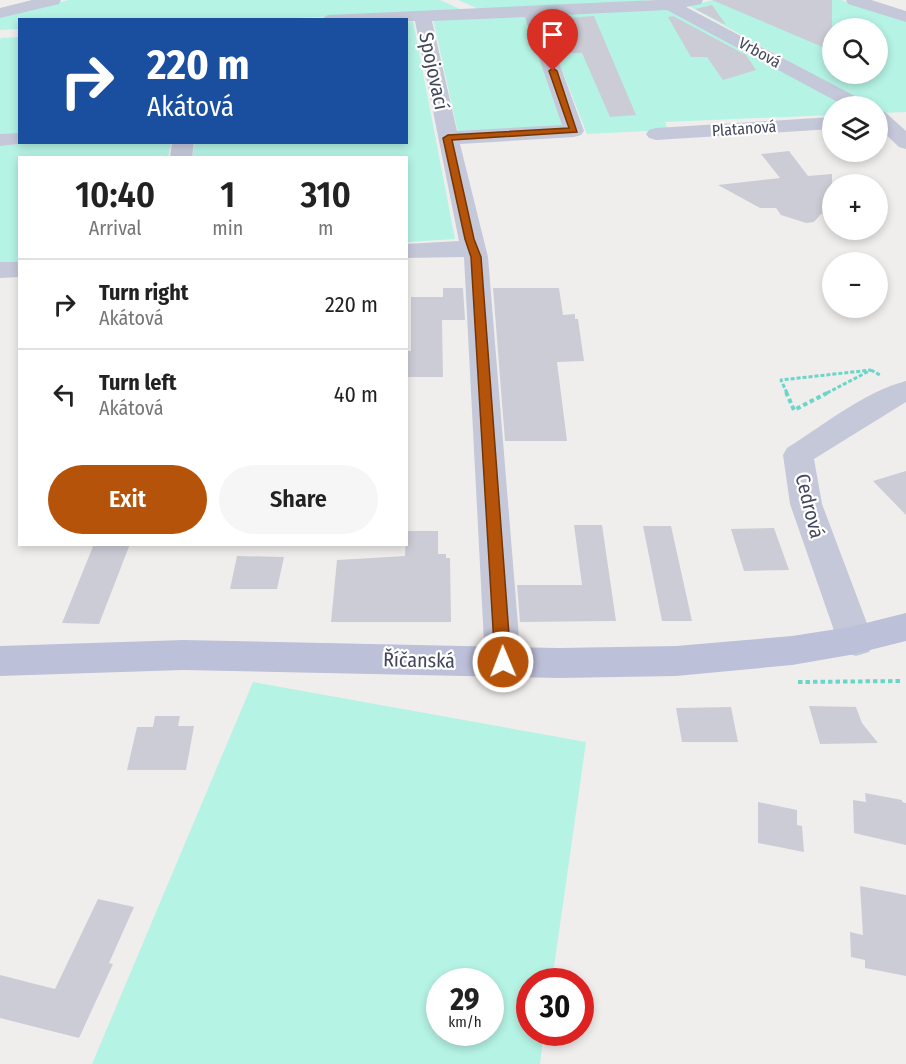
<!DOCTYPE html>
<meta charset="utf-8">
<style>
body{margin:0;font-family:"Fira Sans Condensed",sans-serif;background:#f6f6f6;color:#222;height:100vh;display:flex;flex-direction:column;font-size:22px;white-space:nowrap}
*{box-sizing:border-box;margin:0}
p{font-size:20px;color:#767676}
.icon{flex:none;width:33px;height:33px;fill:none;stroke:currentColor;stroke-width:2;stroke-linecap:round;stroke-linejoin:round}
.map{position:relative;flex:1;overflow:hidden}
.side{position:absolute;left:18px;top:156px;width:390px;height:390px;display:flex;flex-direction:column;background:#fff;border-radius:0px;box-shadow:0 3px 9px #0003}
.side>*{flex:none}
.hud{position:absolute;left:18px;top:18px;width:390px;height:126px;border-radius:0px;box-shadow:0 3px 9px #0003;background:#1a4fa0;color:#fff;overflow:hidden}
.buttons{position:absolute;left:822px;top:18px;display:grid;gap:12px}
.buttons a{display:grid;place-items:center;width:66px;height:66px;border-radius:50%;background:#fff;box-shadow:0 3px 9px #0003;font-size:30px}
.speed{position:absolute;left:426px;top:968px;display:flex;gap:12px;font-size:30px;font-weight:700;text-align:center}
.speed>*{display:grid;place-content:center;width:78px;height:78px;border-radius:50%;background:#fff;box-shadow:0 3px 9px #0003;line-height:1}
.speed small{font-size:15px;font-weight:400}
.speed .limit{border:9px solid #d22;background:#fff;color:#111}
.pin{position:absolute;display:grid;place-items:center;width:51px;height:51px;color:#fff;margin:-62px -26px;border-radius:50% 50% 50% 0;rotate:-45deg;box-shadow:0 0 6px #0007}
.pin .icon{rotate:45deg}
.me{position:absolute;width:66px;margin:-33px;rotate:359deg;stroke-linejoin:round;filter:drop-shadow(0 0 4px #0008)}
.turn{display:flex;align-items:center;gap:21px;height:126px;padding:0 30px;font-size:27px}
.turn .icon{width:78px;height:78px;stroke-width:2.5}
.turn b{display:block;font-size:42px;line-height:51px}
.eta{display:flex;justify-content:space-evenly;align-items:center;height:102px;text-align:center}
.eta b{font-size:36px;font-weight:600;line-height:42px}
.cta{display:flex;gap:12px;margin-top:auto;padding:12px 30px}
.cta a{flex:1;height:69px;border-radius:36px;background:#b45309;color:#fff;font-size:24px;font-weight:600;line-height:69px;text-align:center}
.cta a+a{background:#f6f6f6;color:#222}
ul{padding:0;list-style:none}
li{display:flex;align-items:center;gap:18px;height:90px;padding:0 30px;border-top:2px solid #e0e0e0}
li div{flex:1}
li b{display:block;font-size:22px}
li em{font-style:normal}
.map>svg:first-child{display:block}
.green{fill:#b5f3e5;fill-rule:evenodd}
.building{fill:#ccccd6}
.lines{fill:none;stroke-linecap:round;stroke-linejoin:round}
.path-far1{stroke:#6ad5c9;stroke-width:3;stroke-dasharray:4 2;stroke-linecap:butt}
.path{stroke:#6ad5c9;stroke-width:4;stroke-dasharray:4.5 3;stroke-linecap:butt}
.minor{fill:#c4c8d9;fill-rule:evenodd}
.secondary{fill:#bdc0d9;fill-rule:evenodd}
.route{fill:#b45309;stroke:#753606;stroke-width:1.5}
.labels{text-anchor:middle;stroke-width:4.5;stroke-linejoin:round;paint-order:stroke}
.far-street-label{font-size:16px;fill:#43475c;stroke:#fff}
.street-label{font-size:20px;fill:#43475c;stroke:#fff}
</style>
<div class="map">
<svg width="906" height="1064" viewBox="0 0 906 1064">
<rect width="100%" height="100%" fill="#f0eeec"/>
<g class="green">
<polygon points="69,0 440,0 460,9 458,11 273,19 20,20 19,29 0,30 0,17"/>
<polygon points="458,0 646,0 649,1 481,10"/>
<path d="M713 0H841L906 22V112L881 113 878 111V106H870L689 6ZM832 28H878V74H832Z"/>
<polygon points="673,9 847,106 832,106 832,115 665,122 668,130 587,134 540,14"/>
<polygon points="528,15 563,128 458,133 433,19"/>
<polygon points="407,21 413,21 455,239 407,242 406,158 192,158 195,143 406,142"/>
<polygon points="19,37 19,134 0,135 0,40 1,38"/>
<polygon points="58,142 171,143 168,157 20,158 19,262 0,263 0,145"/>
<path d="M253 682 586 742 552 981H530V1032H544L540 1064H92ZM440 981H490V1032H440Z"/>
</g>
<g class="building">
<polygon points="712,0 832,0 832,51"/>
<polygon points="712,5 726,25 695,9"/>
<polygon points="594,16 636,115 610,117 582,53 567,53 555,19"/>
<polygon points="673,16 746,55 756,70 723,80 707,57 691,57 668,17"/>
<polygon points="789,151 808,176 832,174 832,213 821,214 814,222 806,223 781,215 776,208 760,208 718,185 780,178 761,154"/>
<polygon points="443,288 463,288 465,320 442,320 443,377 406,377 406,351 411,351 411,297 443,297"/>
<polygon points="493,288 559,288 563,315 575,314 575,319 578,319 584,361 557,362 567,441 505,441"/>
<polygon points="906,471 906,515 873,481"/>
<polygon points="574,525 602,525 616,621 520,622 517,585 582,585"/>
<polygon points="643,526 671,526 692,621 662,621"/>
<polygon points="774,528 789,570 744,571 731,529"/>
<polygon points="406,531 438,531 438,554 446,554 446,558 450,558 451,622 331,622 337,560 405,556"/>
<polygon points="94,544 130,544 99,624 62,623"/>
<polygon points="237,556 284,557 277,589 230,589"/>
<polygon points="809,706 856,707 862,723 878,743 820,744"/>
<polygon points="731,707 738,742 682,742 676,708"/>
<polygon points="155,716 180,716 178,726 194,726 186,770 127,770 137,727 153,727"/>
<polygon points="865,793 902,800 902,802 906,803 906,845 854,833 853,800 866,802"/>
<polygon points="758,802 797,810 797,825 802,826 804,852 758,843"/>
<polygon points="860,886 906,895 906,976 865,968 865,960 851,957 850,932 863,935"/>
<polygon points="98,899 134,907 109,963 113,964 79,1038 0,1018 0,975 55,989"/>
</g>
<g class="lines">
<g class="path-far1">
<polyline points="871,370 880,375"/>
<polyline points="787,393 781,380 871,370"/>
<polyline points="827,393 871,370"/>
</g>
<g class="path">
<polyline points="786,392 794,410 829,392"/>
<polyline points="798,682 903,681"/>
</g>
<g class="minor">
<polygon points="32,0 61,0 59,4 0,18 0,8"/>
<path d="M657 0H703L701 4 686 7 866 102 869 106H845L667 10 542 16 584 131 581 135 574 137 460 144 488 257 521 662 516 673 503 677 490 673 485 662 464 257 406 258V244L459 241 415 21 320 20 328 15ZM525 17 562 125 457 131 432 21Z"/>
<polygon points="846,0 871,0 906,11 906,22 848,4"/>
<polygon points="878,110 885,112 906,131 906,149 899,147 878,127"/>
<polygon points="832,117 832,129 656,140 649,138 646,134 649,130 656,128"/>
<polygon points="20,133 20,142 27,143 0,146 0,134"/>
<polygon points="172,142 194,142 192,158 170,158"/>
<polygon points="0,262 20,262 20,277 0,278"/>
<path d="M906 381V402L814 459 822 504 874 642 869 652 856 656 843 652 838 642 790 504 783 455 787 448C822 426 866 391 906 381Z"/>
</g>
<polygon class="secondary" points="906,613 906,641 850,655 792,665 676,676 559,678 183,670 0,676 0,646 183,640 559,648 676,646 792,636 850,627"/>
</g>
<polygon class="route" points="553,68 557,71 577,132 452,140 474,239 481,257 511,662 508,666 503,668 498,666 495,662 471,257 465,239 443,138 448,135 569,128 549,71"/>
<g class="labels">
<g class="far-street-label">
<text transform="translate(760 52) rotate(29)" y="6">Vrbová</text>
<text transform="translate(744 128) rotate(-4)" y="6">Platanová</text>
</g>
<g class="street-label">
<text transform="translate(434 71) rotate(78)" y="7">Spojovací</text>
<text transform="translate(810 506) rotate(76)" y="7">Cedrová</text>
<text transform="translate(419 660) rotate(1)" y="7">Říčanská</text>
</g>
</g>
</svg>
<div class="buttons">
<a><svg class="icon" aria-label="search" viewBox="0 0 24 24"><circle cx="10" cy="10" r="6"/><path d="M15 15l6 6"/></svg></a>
<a><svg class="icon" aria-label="layers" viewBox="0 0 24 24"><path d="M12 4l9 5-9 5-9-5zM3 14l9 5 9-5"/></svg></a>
<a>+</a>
<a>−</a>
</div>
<div class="speed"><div>29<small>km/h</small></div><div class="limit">30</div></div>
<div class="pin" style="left:553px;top:71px;background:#d93025"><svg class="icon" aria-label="arrive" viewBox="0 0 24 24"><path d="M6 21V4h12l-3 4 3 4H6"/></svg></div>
<svg class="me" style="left:503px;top:662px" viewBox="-20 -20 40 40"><circle r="17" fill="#b45309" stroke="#fff" stroke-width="3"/><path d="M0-11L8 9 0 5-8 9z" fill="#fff"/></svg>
<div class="hud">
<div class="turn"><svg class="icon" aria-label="right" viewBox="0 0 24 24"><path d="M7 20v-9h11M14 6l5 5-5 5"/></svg><div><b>220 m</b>Akátová</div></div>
</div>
<section class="side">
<div class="eta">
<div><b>10:40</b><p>Arrival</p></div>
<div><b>1</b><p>min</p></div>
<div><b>310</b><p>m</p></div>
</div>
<ul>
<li><svg class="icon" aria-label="right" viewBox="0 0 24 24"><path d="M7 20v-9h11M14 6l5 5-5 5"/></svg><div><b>Turn right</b><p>Akátová</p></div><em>220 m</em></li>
<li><svg class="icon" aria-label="left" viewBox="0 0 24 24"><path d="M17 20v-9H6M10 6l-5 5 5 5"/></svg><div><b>Turn left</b><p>Akátová</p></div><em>40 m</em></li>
</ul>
<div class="cta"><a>Exit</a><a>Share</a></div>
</section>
</div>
